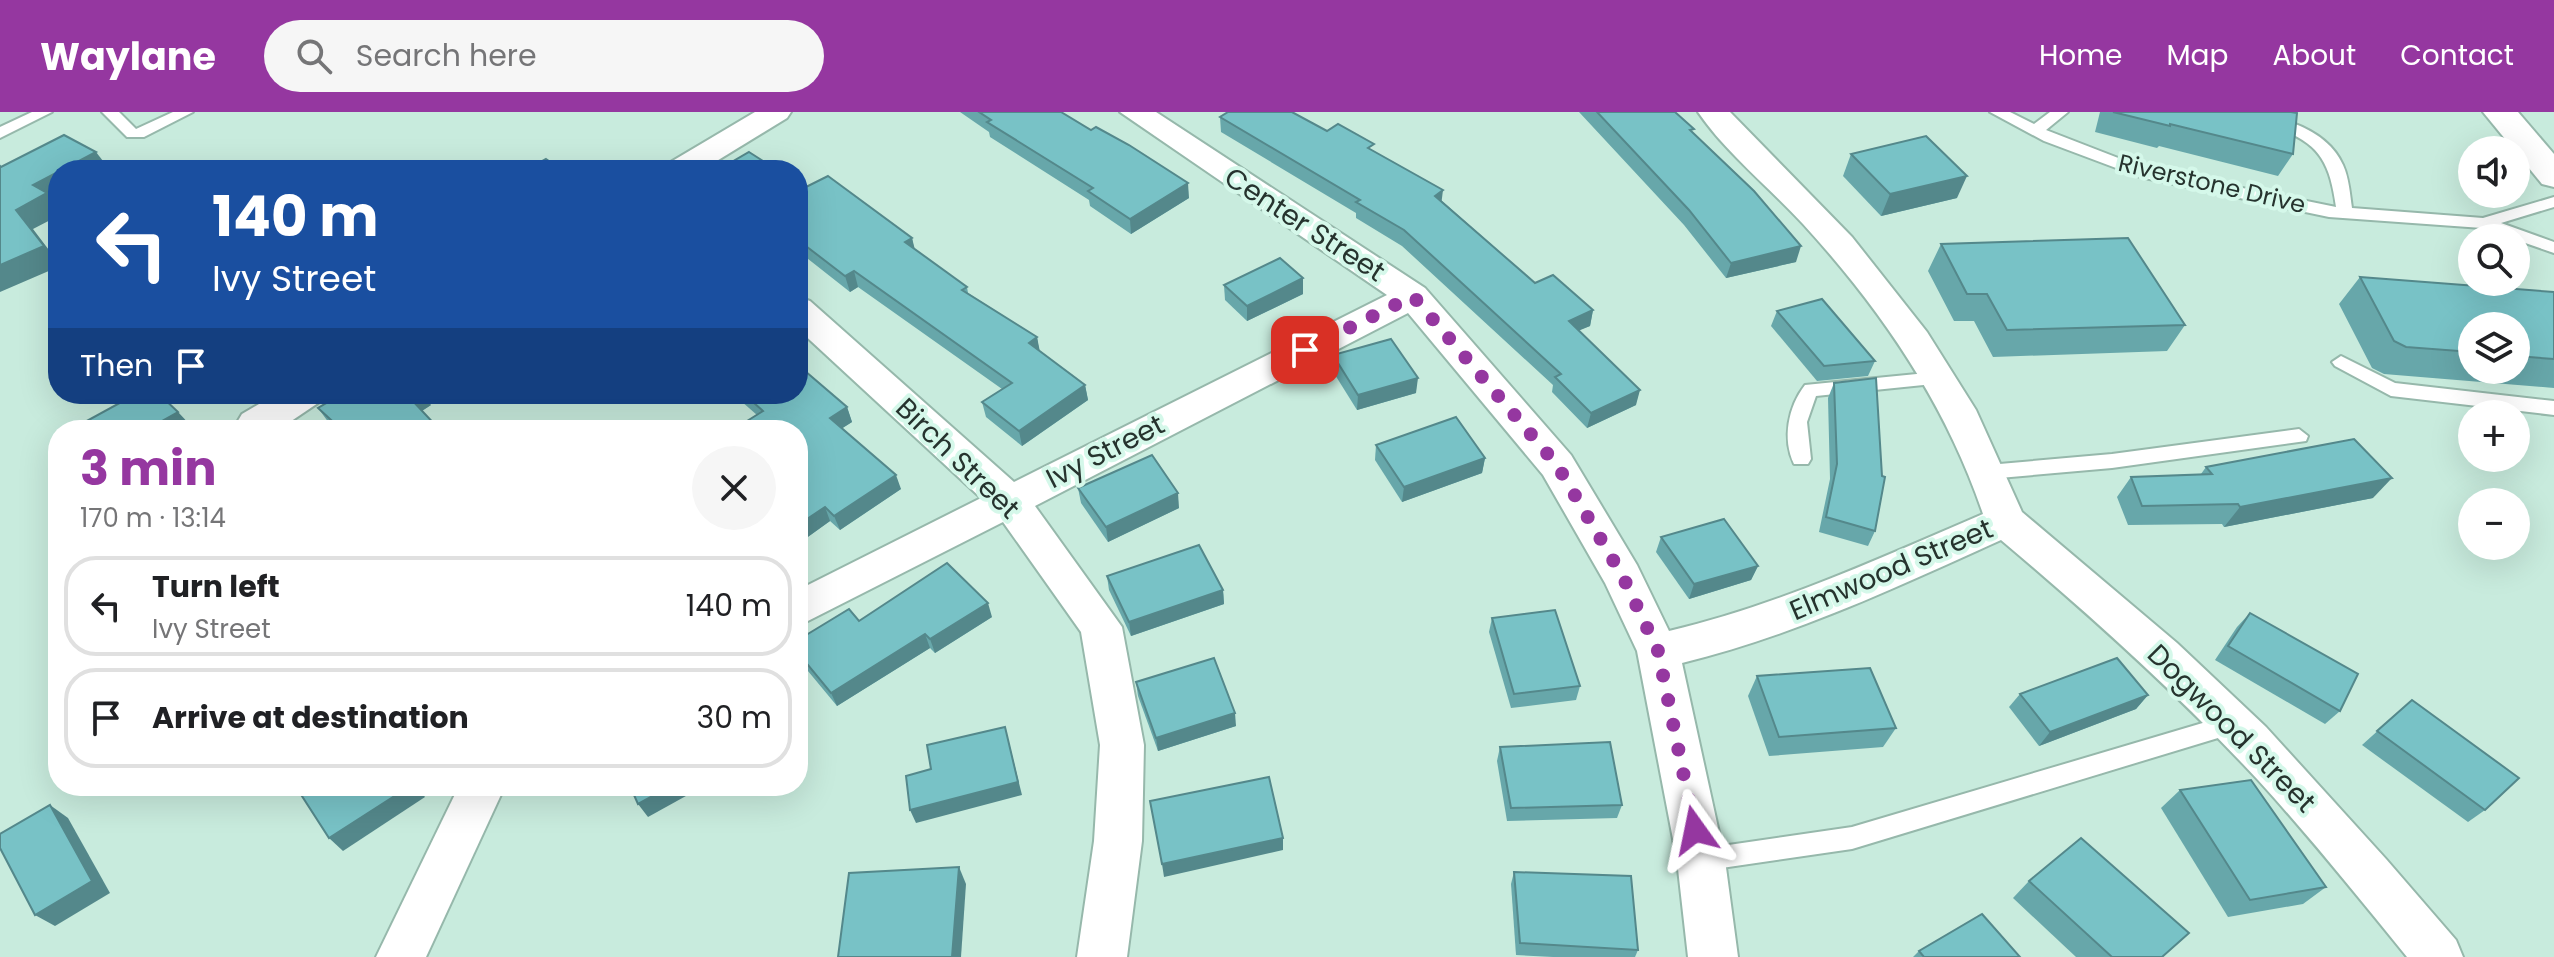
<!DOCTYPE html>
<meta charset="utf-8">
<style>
body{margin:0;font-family:Poppins,sans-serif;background:#f6f6f6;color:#202124;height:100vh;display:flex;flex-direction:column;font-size:30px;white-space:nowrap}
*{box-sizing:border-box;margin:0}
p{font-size:26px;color:#757577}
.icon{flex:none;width:44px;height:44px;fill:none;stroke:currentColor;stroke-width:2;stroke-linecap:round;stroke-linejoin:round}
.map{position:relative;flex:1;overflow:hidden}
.drawer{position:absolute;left:48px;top:308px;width:760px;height:376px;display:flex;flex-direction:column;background:#fff;border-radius:32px;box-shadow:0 8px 32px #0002}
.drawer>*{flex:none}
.guide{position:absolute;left:48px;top:48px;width:760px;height:244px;border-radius:32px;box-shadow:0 8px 32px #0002;background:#1a4fa0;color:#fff;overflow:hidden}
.buttons{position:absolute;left:2458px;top:24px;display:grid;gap:16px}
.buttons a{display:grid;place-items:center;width:72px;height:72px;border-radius:50%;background:#fff;box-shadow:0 8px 32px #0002;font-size:40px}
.pin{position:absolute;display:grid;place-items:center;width:68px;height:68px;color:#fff;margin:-34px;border-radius:16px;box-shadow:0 4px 12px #0006}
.me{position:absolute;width:88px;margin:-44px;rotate:348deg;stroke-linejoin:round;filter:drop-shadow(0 0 6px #0008)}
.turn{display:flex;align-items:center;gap:28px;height:168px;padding:0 32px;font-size:36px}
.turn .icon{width:104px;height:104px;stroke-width:2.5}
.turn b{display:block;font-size:56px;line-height:68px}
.then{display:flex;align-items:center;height:76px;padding:0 32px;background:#0003;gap:16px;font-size:30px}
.round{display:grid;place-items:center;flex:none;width:84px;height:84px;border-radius:42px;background:#f6f6f6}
.summary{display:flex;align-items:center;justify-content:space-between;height:136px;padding:0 32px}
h1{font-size:48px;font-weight:700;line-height:60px;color:#9537a0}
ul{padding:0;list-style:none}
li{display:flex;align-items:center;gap:24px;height:100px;margin:0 16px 12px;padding:0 16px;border:4px solid #e0e0e0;border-radius:32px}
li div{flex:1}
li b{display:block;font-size:30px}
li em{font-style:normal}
header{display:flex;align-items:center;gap:48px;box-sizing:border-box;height:112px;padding:0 40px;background:#9537a0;color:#fff}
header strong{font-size:38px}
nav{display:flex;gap:44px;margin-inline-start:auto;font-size:28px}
.search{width:560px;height:72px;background:#f6f6f6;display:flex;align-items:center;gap:20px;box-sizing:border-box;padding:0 28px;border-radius:44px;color:#757577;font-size:30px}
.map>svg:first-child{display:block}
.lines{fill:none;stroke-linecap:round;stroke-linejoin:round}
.lane-casing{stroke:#96b8ab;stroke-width:4}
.street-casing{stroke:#96b8ab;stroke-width:4}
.primary-casing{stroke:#96b8ab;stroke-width:4}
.lane{fill:#fff;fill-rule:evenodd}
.street{fill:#fff;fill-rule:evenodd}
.primary{fill:#fff;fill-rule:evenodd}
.wall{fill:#67a7aa;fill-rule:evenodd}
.shaded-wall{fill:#54888b}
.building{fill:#78c2c6;stroke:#54888b;stroke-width:2}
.route{stroke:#9537a0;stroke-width:14;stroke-dasharray:0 25.2}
.labels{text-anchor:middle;stroke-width:8;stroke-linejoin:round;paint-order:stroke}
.far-street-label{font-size:24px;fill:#26332e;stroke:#d5f8ea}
.street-label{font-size:28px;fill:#26332e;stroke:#d5f8ea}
</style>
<header>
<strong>Waylane</strong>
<div class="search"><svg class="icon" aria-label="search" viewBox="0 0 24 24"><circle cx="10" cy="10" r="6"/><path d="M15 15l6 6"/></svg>Search here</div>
<nav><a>Home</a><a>Map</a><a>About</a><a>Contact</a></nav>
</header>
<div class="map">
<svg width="2554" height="845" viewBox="0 0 2554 845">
<rect width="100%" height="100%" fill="#c8ebdd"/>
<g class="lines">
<g class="lane-casing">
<g id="lane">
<polygon points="32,0 52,0 0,26 0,15"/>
<polygon points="102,0 119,0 136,17 173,0 193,0 144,25 127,25"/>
<path d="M1990 0H2010L2034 12 2050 0H2068L2046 18 2144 56 2336 95C2329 43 2315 27 2263 12 2251 9 2236 7 2227 0 2267 0 2325 12 2343 53 2349 66 2350 82 2352 96L2483 106 2554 85V95L2501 111 2554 130V141L2482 116 2329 105 2140 65 2044 29Z"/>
<polygon points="2341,244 2395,271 2554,289 2554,303 2391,284 2335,254 2332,250"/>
<path d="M1937 260 1943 261 1946 266 1943 271 1816 284 1807 310 1811 347 1808 352H1794C1782 327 1788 295 1805 273Z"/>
<polygon points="2299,317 2308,324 2306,329 2112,356 1988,367 1978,360 1988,353 2112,342"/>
<polygon points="2233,602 2241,605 2244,612 2241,619 1852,737 1701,759 1693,756 1689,748 1693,740 1701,737 1852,715"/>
</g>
</g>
<g class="street-casing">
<g id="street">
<polygon points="755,0 791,0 787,6 702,58 664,58 669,51"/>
<path d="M1120 0H1156L1425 176 1571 343 1637 453 1669 519C1779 493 1880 446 1983 402 1946 292 1881 197 1803 112 1769 75 1726 41 1698 0H1730L1852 125 1927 220 1976 298 2022 400 2177 531 2266 615 2386 747 2456 828 2463 845H2407C2358 785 2310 725 2258 668 2178 582 2091 504 2001 428 1897 475 1793 524 1682 551L1725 748 1738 845H1688L1677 748 1637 539 1605 471 1543 363 1408 201 1035 394 1122 515 1144 633 1142 729 1127 845H1077L1094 729 1100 633 1081 520 1003 410 798 514V478L981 386 798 217V185L810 189 1014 370 1387 183Z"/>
<polygon points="276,282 323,282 318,291 278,318 240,318 236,312 242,302"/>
<polygon points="459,674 505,674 426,845 376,845"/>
</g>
</g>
<g class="primary-casing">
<polygon id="primary" points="2483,0 2518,0 2554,42 2554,75 2542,72"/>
</g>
<use href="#lane" class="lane"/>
<use href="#street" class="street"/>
<use href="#primary" class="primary"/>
</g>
<g class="wall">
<polygon points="960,0 1061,0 1189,86 1131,122 1090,94 1089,88 990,25 989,20"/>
<polygon points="1579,0 1675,0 1796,150 1726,166 1684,113"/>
<polygon points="2100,0 2291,0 2293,42 2278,64 2159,34 2157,36 2095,20"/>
<polygon points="1220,5 1327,19 1374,39 1442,89 1535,171 1593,198 1590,214 1579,218 1636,293 1587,316 1552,280 1553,273 1402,134 1356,106 1356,101 1221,20"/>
<polygon points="1851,42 1957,86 1881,104 1843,64"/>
<polygon points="798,72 912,126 914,137 967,175 968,181 1037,225 1039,239 1085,273 1088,288 1022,334 986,305 982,290 1002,277 858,175 850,180 798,139"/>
<polygon points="1941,132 2185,213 2167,239 1993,245 1974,209 1954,209 1928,159"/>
<path d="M2360 165 2554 180V276L2384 262 2372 256 2339 192ZM2472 214H2516V258H2472Z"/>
<polygon points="1303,166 1303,182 1247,209 1225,188 1224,173"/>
<polygon points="1777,199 1875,249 1868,264 1817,269 1771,214"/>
<polygon points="1333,243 1416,281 1357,298 1332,258"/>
<polygon points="1834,271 1875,419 1868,434 1819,420 1830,367 1828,286"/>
<polygon points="733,282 798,282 847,295 852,310 842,316 901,377 840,418 830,409 798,432 798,318 741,318 739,314 757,303"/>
<polygon points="431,293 422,299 440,318 337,318 329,311 318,296"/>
<polygon points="1376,333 1485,346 1482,361 1402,390 1375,348"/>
<polygon points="2206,355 2373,386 2224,415 2222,412 2128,413 2117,385 2131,365 2201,362"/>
<polygon points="1078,376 1179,396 1108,430 1081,391"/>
<polygon points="1661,425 1758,454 1751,468 1689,487 1656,440"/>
<polygon points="1107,464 1223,478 1224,492 1131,524 1109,478"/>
<polygon points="2250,501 2340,599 2325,612 2215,548 2237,515"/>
<polygon points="992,505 935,541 930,536 837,594 798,547 798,528 859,509"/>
<polygon points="1492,506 1580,574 1576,588 1511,596 1489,520"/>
<polygon points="1757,564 1896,616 1883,635 1769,644 1748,584"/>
<polygon points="1136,570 1236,614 1158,639 1138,584"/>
<polygon points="2020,582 2148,583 2136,597 2039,634 2009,595"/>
<polygon points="2412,588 2485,698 2468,710 2362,633"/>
<polygon points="1500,635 1622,693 1617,706 1507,709 1497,649"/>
<polygon points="2180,678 2326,775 2303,792 2228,805 2161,696"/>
<polygon points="1514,760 1638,838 1635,845 1553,845 1516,843 1511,772"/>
<polygon points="2029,769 2162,845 2076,845 2013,786"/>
<polygon points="1919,839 2020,845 1913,845"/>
</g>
<g class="shaded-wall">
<polygon points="96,40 110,58 62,58"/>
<polygon points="58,60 58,88 54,90 58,95 58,104 33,117 58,150 58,155 0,180 0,153 16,98 33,73"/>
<polygon points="1967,64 1957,86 1881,104 1890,82"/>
<polygon points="1188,71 1189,86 1131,122 1130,107"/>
<polygon points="1443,78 1441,94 1435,84"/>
<polygon points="912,126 916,142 905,130"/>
<polygon points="1801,134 1796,150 1726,166 1731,151"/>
<polygon points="854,159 858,175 850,180 845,164"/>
<polygon points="1303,166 1303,182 1247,209 1247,194"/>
<polygon points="1593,198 1590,214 1566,224 1569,209"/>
<polygon points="1037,225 1040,240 1029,231"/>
<polygon points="1418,266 1416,281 1357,298 1358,283"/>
<polygon points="1085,273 1088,288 1022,334 1019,319"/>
<polygon points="1640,278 1636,293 1587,316 1591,301"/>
<polygon points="414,282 423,282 431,293 420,300 409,285"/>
<polygon points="847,295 852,310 835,321 830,306"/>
<polygon points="178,300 192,315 187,318 169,318 162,309"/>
<polygon points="1485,346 1482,361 1402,390 1404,375"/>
<polygon points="896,363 901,377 840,418 834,404"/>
<polygon points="2392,366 2373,386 2224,415 2240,395"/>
<polygon points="1178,381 1179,396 1108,430 1106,415"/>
<polygon points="825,395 830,409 798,432 798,413"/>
<polygon points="1758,454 1751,468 1689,487 1694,472"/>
<polygon points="1223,478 1224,492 1131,524 1129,510"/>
<polygon points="988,491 992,505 935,541 930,527"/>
<polygon points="925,522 930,536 837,594 831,581"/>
<polygon points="2148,583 2136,597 2039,634 2050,620"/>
<polygon points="1235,601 1236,614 1158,639 1156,626"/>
<polygon points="1005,615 1022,683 916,711 910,698"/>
<polygon points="410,674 417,674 425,685 343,739 329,726"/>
<polygon points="671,674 704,674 648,705 638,692"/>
<polygon points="50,693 68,706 110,781 55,814 35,803"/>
<polygon points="1283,726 1283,738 1164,765 1162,752"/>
<polygon points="959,755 966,772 961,845 952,845"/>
</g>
<g class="building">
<polygon points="979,0 1061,0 1091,18 1096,15 1129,33 1188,71 1130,107 1088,79 1093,76 987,10 991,8"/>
<polygon points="1228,0 1292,0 1327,19 1338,12 1374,32 1368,36 1443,78 1435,84 1535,171 1553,163 1593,198 1569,209 1640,278 1591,301 1555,265 1561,262 1404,118 1356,90 1360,88 1220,5"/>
<polygon points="1597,0 1675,0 1694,17 1690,18 1754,79 1801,134 1731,151 1689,98"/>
<polygon points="2113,0 2291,0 2297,1 2293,42 2170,12 2170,14"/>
<polygon points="64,23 96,40 62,58 58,58 58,60 33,73 47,81 16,98 44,134 0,153 0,54 1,55"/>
<polygon points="1926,24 1967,64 1890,82 1851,42"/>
<polygon points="749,40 777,58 718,58"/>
<polygon points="546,47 562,58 526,58"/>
<polygon points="828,64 912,126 905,130 967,175 962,178 1037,225 1029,231 1085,273 1019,319 982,290 1012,271 854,159 845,164 798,128 798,72 804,76"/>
<polygon points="2128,126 2185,213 2007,218 1987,182 1967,182 1941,132"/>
<polygon points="1280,146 1303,166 1247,194 1224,173"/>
<polygon points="2360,165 2554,180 2554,247 2516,244 2516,214 2472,214 2472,240 2406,235 2394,229"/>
<polygon points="1822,187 1875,249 1824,254 1777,199"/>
<polygon points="1391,227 1418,266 1358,283 1333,243"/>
<polygon points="798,253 847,295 830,306 896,363 834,404 825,395 798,413 798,318 744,318 739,314 763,299 744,282 798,282"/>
<polygon points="1876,266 1882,364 1885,365 1875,419 1826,405 1837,352 1834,271"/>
<polygon points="136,282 159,282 178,300 162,309 169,318 90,318 83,311"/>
<polygon points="342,282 414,282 409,285 440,318 342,318 318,296"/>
<polygon points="1456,305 1485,346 1404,375 1376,333"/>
<polygon points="2354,327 2392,366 2240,395 2238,392 2142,394 2131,365 2212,362 2206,355"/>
<polygon points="1152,343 1178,381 1106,415 1078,376"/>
<polygon points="1724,407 1758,454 1694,472 1661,425"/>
<polygon points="1199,433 1223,478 1129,510 1107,464"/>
<polygon points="947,451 988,491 930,527 925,522 831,581 798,541 798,528 849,497 859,509"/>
<polygon points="1555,498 1580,574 1514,582 1492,506"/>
<polygon points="2250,501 2358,562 2340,599 2228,534"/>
<polygon points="1214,546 1235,601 1156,626 1136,570"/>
<polygon points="2117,546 2148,583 2050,620 2020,582"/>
<polygon points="1870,556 1896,616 1779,625 1757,564"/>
<polygon points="2412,588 2519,666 2485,698 2377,619"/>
<polygon points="1005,615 1018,670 910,698 906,664 931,657 927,633"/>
<polygon points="1610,630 1622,693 1511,696 1500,635"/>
<polygon points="1269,665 1283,726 1162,752 1150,689"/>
<polygon points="2251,668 2326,775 2250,788 2180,678"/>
<polygon points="311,674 410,674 329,726 300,681"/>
<polygon points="630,674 671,674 638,692"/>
<polygon points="50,693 92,769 35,803 0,736 0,722"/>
<polygon points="2081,726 2189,821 2162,845 2112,845 2029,769"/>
<polygon points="959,755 952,845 838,845 849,761"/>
<polygon points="1514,760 1631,764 1638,838 1520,831"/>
<polygon points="1982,802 2020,845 1924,845 1919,839"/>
</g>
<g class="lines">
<polyline class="route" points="1305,238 1413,184 1557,353 1623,465 1658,539 1695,718"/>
</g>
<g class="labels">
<g class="far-street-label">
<text transform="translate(2212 72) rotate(13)" y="8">Riverstone Drive</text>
</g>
<g class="street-label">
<text transform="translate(1305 112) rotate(33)" y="10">Center Street</text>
<text transform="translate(1105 339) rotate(-27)" y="10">Ivy Street</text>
<text transform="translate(958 346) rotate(44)" y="10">Birch Street</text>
<text transform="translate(1891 457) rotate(-23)" y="10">Elmwood Street</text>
<text transform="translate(2232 616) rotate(45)" y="10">Dogwood Street</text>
</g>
</g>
</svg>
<div class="buttons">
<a><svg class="icon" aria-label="sound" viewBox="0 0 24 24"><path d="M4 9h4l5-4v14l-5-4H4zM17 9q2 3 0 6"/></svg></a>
<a><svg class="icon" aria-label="search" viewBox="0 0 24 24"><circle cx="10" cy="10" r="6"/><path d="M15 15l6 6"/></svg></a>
<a><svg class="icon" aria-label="layers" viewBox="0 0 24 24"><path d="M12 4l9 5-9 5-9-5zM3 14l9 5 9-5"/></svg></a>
<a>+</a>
<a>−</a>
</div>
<div class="pin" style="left:1305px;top:238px;background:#d93025"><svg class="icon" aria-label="arrive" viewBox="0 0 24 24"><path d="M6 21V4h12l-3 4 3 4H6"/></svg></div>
<svg class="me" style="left:1695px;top:718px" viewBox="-20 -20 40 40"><path d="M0-17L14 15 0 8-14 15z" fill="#9537a0" stroke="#fff" stroke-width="4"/></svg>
<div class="guide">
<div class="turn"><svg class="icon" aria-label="left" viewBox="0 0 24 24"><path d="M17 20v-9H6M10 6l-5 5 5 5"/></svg><div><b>140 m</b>Ivy Street</div></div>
<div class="then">Then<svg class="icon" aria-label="arrive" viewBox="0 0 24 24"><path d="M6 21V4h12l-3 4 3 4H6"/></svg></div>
</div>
<section class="drawer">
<div class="summary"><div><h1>3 min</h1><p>170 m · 13:14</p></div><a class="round"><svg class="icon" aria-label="close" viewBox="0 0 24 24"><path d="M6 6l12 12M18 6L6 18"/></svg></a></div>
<ul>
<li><svg class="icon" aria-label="left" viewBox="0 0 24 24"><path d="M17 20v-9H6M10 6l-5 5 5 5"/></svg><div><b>Turn left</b><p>Ivy Street</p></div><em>140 m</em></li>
<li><svg class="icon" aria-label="arrive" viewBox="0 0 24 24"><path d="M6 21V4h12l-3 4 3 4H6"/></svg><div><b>Arrive at destination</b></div><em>30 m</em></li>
</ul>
</section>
</div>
